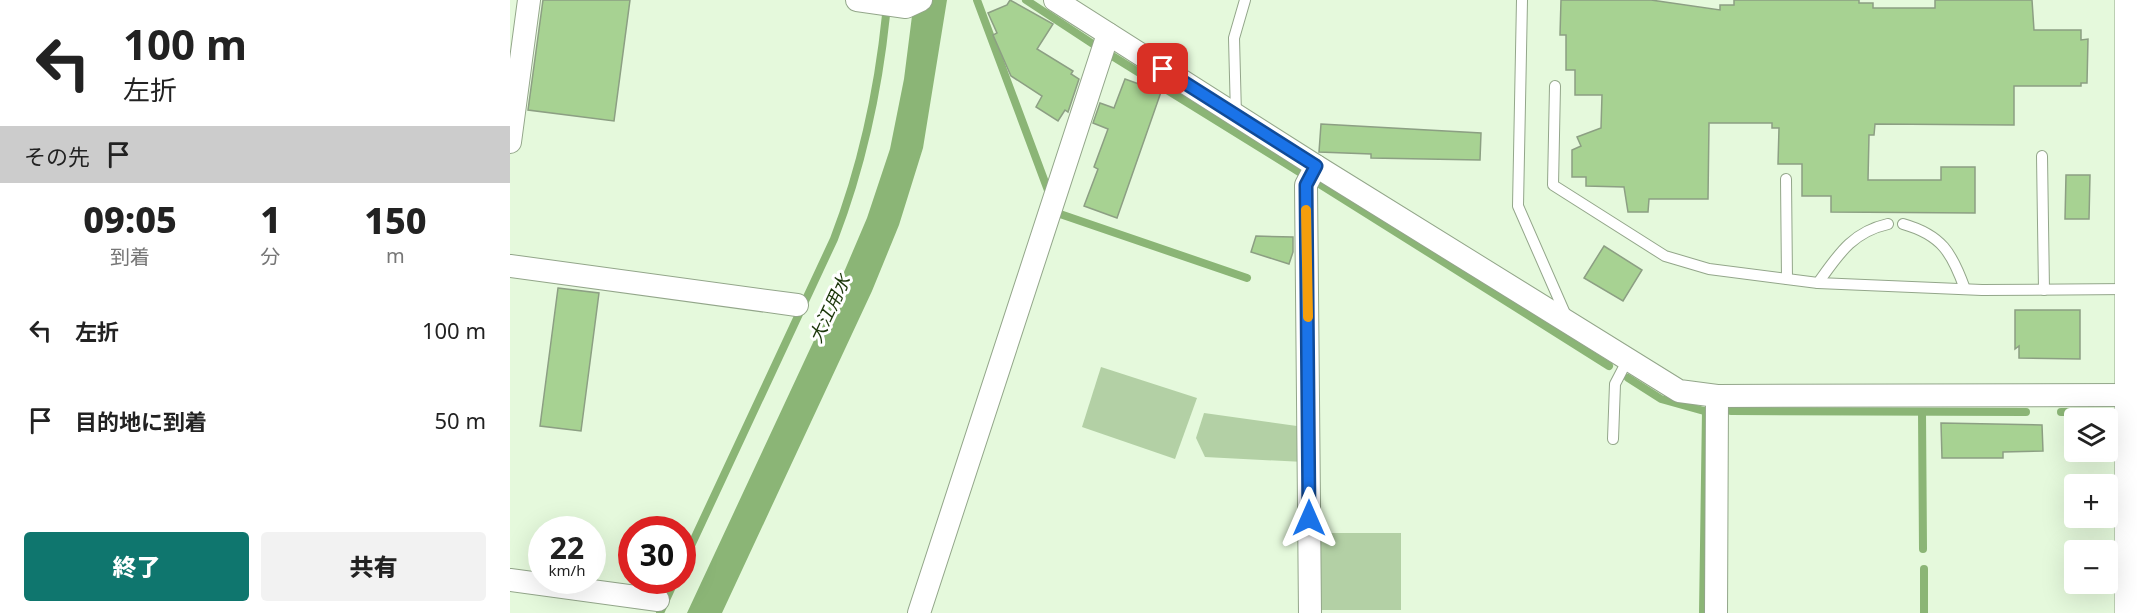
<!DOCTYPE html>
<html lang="ja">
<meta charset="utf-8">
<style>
body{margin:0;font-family:"Noto Sans","Noto Sans JP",sans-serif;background:#f2f2f2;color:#222;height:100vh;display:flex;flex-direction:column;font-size:22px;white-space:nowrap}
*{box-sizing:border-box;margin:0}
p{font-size:20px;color:#767676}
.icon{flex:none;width:33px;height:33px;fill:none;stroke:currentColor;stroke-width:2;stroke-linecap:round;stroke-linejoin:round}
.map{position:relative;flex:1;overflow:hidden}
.panel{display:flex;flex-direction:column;background:#fff;width:510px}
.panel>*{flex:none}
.hud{background:#fff;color:#222;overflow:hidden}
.controls{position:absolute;left:1554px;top:408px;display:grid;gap:12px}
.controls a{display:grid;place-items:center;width:54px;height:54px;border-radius:6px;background:#fff;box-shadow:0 6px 24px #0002;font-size:30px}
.speed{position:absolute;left:18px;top:516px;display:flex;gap:12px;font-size:30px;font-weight:700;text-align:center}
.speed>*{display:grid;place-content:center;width:78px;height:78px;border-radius:50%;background:#fff;box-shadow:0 6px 24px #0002;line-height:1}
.speed small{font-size:15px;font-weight:400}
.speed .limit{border:9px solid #d22;background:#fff;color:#111}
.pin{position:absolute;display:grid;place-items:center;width:51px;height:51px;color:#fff;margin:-26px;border-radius:12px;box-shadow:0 3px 9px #0006}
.me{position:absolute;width:66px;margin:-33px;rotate:0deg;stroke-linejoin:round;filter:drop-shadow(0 0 4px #0008)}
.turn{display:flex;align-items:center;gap:21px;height:126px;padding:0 24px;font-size:27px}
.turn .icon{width:78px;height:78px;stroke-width:2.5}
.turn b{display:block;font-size:42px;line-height:51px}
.then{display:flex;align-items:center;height:57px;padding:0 24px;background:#0003;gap:12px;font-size:22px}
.eta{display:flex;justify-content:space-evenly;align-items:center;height:102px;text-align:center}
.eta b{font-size:36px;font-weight:800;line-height:42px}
.button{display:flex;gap:12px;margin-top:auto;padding:12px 24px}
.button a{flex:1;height:69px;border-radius:6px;background:#0f766e;color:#fff;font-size:24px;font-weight:800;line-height:69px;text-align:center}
.button a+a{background:#f2f2f2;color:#222}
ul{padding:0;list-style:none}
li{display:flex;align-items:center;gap:18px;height:90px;padding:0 24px}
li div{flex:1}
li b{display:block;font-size:22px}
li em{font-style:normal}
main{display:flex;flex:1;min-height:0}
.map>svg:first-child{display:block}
.green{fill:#b3d0a5}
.water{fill:#8bb576}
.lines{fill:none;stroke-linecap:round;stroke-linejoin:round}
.stream{stroke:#8bb576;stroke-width:8}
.building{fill:#a7d292;stroke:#8c9f83;stroke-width:1.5}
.lane-casing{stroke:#93a68a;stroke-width:12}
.street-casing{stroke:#93a68a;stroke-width:24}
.secondary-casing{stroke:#93a68a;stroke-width:33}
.lane{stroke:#fff;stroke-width:10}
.street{stroke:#fff;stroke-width:22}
.secondary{stroke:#fff;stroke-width:32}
.route-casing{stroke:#114b97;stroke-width:15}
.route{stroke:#1a73e8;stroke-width:10}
.slow{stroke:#f59e0b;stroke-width:10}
.labels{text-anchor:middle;stroke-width:6;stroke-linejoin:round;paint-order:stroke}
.water-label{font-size:18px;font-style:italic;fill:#1b3609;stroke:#fff}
</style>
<main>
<section class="panel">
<div class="hud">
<div class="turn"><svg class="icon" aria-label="left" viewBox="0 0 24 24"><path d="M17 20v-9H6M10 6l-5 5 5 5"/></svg><div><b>100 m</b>左折</div></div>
<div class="then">その先<svg class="icon" aria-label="arrive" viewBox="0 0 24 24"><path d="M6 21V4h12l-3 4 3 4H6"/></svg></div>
</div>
<div class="eta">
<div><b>09:05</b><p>到着</p></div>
<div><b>1</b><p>分</p></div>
<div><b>150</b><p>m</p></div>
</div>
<ul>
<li><svg class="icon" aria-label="left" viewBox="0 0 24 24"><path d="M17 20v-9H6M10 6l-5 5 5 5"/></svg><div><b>左折</b></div><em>100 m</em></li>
<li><svg class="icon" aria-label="arrive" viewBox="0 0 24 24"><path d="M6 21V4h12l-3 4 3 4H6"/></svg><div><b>目的地に到着</b></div><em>50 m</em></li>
</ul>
<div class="button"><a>終了</a><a>共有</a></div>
</section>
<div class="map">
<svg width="1627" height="613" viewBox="0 0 1627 613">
<rect width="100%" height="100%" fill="#e5f9dc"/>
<g class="green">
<polygon points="591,367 687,398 665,459 572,427"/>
<polygon points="694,413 794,427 794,462 695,457 686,438"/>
<polygon points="805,533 891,533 891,610 806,610"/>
</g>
<polygon class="water" points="404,0 437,0 413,148 389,225 362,291 212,613 177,613 314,319 357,218 380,149 394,79"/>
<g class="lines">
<g class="stream">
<polyline points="467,0 539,193"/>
<polyline points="516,0 586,46"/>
<polyline points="599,54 791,173"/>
<polyline points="808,183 1099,366"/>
<polyline points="550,214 737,278"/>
<polyline points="1118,378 1151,399 1194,411"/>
<polyline points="1221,411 1516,412"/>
<polyline points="1412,412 1413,549"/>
<polyline points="1551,412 1597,412"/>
<path d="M172 565 324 239C352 166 368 93 376 15"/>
<polyline points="1414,569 1414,613"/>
<polyline points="150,613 165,580"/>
<polyline points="1193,613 1196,411"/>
</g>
</g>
<g class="building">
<polygon points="33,0 120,0 104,121 18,110"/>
<polygon points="500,0 543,24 527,49 563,71 561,74 569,79 558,112 555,110 548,121 526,107 532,96 501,76 483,35 487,33 478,13 497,5"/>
<polygon points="1051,0 1141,0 1210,10 1210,5 1224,5 1224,0 1349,0 1349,3 1363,3 1363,8 1425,8 1425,0 1522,0 1524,30 1571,30 1571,40 1578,39 1577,83 1571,83 1571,86 1504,86 1504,125 1365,124 1364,135 1359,135 1358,180 1431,180 1431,167 1465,167 1465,213 1321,212 1321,196 1292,196 1292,164 1268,164 1269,128 1262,128 1262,123 1199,123 1198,199 1139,199 1138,212 1118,212 1114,187 1076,186 1076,177 1062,177 1062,150 1071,146 1067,137 1091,128 1092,95 1065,95 1065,70 1056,70 1056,35 1050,35"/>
<polygon points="615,79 651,92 607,218 574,206 588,169 584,167 598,129 583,123 590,103 604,108"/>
<polygon points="811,124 971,133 970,160 861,158 861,154 809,152"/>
<polygon points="1556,175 1580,175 1579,219 1555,219"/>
<polygon points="746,236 783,237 783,252 779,264 741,252"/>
<polygon points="1094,246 1132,270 1113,301 1074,278"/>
<polygon points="48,288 89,293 71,431 30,426"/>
<polygon points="1505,310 1570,310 1570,359 1509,358 1509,346 1505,349"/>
<polygon points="1431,423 1532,425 1533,451 1493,452 1493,458 1432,458"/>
</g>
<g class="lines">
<g class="lane-casing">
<g id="lane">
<polyline points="1012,0 1008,206 1057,318"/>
<polyline points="1045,86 1043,185 1155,256 1199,269 1308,283 1472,290 1619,289"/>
<polyline points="726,115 724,38 735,0"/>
<polyline points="1532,156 1534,290"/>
<polyline points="1276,179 1277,279"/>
<path d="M1393 224C1432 235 1442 253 1455 289"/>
<path d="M1308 283C1328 255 1342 232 1378 224"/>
<polyline points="1103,439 1105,384 1118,359"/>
</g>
</g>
<g class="street-casing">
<g id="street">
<polyline points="347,0 396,7 411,0"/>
<polyline points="545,0 806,166 1169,391 1207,396 1621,395"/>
<polyline points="0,142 19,0"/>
<polyline points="0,266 287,305"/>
<polyline points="0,580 148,600"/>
<polyline points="409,613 598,34"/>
<polyline points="800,613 796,185 806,166"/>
<polyline points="1206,613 1207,396"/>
</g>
</g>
<g class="secondary-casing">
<polyline id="secondary" points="1621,613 1621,0"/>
</g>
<use href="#lane" class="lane"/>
<use href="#street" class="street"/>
<use href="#secondary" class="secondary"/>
</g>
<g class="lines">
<g class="route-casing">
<polyline id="route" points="653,69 806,166 796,185 799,518"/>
</g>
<use href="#route" class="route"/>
<polyline class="slow" points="796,210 798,317"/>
</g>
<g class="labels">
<g class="water-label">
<text transform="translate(320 309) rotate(-65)" y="6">大江用水</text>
</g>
</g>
</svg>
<div class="controls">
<a><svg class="icon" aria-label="layers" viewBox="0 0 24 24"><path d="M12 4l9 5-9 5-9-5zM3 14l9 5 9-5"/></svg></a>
<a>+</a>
<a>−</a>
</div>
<div class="speed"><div>22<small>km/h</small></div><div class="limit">30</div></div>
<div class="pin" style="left:653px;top:69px;background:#d93025"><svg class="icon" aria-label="arrive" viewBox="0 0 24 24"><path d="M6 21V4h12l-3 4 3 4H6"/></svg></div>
<svg class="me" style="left:799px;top:518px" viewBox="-20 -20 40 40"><path d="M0-17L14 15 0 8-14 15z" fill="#1a73e8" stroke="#fff" stroke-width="4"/></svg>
</div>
</main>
